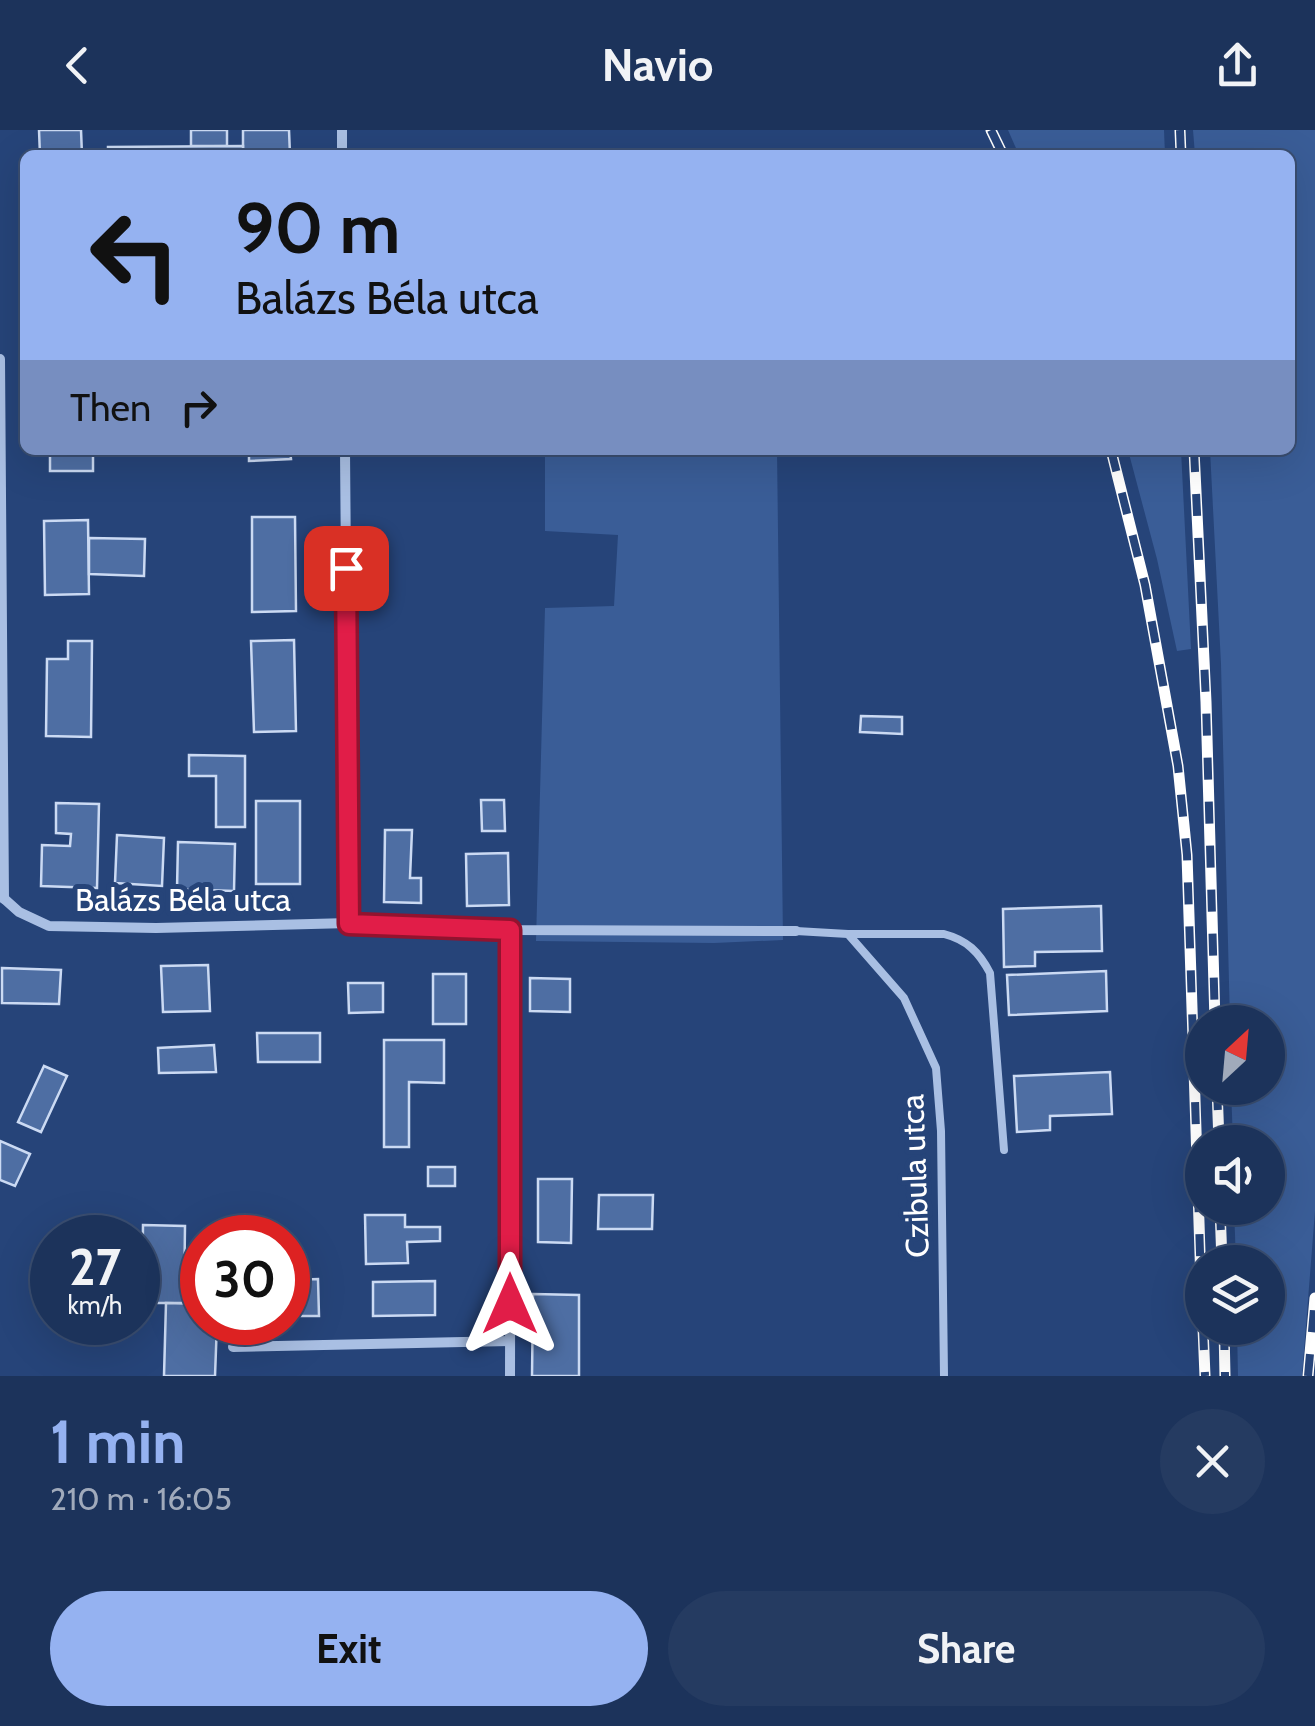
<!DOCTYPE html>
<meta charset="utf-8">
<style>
body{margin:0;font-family:Cabin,sans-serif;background:#253b61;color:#f1f3f6;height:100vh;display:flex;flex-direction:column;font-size:38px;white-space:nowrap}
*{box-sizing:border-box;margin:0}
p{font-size:32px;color:#a0aabb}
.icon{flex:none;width:55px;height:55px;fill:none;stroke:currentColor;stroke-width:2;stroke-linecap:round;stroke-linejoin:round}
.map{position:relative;height:1246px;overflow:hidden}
.details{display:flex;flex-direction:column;background:#1c335b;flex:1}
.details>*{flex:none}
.top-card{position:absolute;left:20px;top:20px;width:1275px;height:305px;border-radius:15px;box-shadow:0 10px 40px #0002,0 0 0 2px #3a4e71;background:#95b2f1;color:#111;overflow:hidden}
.needle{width:65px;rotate:26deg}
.fabs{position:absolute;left:1185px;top:875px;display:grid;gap:20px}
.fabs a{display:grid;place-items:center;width:100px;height:100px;border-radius:50%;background:#1c335b;box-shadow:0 10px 40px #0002,0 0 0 2px #3a4e71;font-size:50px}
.speed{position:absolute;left:30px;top:1085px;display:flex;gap:20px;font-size:50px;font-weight:700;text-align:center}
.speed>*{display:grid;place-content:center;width:130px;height:130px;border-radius:50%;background:#1c335b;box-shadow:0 10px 40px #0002,0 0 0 2px #3a4e71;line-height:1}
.speed small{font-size:25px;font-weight:400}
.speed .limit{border:15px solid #d22;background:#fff;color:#111}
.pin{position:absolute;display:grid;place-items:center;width:85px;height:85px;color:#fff;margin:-42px;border-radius:20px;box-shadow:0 5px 15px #0006}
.me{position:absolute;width:110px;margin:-55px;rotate:0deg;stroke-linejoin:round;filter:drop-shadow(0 0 8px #0008)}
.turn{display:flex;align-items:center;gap:35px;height:210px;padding:0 50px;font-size:45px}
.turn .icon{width:130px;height:130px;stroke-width:2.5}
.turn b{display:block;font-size:70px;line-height:85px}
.then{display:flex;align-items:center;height:95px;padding:0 50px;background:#0003;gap:20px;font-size:38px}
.round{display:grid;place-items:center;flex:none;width:105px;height:105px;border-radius:52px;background:#253b61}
.overview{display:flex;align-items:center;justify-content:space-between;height:170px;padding:0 50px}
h1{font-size:60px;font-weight:700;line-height:75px;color:#95b2f1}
.cta{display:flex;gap:20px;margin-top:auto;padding:20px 50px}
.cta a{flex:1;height:115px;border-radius:60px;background:#95b2f1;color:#111;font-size:40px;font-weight:700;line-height:115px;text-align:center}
.cta a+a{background:#253b61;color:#f1f3f6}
header{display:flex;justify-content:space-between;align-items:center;height:130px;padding:0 50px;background:#1c335b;font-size:45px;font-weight:700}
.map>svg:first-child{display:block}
.green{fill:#3a5d97}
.building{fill:#4e6ea3;stroke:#cbdaf3;stroke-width:2.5}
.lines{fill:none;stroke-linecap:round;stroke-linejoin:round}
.lane{stroke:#a9bfe3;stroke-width:8}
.street{stroke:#a9bfe3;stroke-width:10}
.rail-casing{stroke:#fff;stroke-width:11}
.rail{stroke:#264479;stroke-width:8;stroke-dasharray:22;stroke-linecap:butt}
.route-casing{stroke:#92132f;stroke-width:25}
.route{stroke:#e11d48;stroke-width:18}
.labels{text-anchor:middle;stroke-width:10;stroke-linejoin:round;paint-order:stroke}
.street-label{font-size:32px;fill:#fff;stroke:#264479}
</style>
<header><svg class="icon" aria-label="back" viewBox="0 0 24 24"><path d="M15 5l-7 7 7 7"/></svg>Navio<svg class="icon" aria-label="share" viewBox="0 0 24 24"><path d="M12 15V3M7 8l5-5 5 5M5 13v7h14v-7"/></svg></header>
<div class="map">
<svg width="1315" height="1246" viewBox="0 0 1315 1246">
<rect width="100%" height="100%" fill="#264479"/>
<g class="green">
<polygon points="1008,0 1164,0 1165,25 1019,25"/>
<polygon points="1193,0 1315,0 1315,1081 1302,1246 1238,1246 1237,1198 1268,1198 1268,1132 1236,1132 1234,1078 1268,1078 1268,1012 1233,1012 1231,958 1268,958 1268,892 1230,892 1221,534 1210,320 1290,320 1290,25 1195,25"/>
<polygon points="545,320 777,320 783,810 714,813 536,811 545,478 614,476 618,405 545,401"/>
<polygon points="1128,320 1181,320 1191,519 1177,521 1157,429"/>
</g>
<g class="building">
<polygon points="39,0 81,0 82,25 40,25"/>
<rect x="191" y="0" width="36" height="16"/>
<polygon points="243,0 289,0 290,25 243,25"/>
<polygon points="243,16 243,25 108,25 108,17"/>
<rect x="50" y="320" width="43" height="21"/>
<polygon points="249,320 290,320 291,329 249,331"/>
<polygon points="252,387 295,387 296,481 252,482"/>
<polygon points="88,390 89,464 45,465 44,391"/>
<polygon points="89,408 145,409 144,446 89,444"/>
<polygon points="294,510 296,601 254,602 251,511"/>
<polygon points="68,511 92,511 91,607 46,606 47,529 68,529"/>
<polygon points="861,586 902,587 902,604 860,602"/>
<polygon points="189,625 245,626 245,697 216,697 216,646 189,646"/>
<polygon points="481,670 504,670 505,701 482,701"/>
<rect x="256" y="671" width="44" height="83"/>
<polygon points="56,673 99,674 97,758 41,756 42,715 70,716 71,704 56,703"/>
<polygon points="385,700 412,700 410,748 421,748 421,773 384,772"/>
<polygon points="117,705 164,708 162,756 115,753"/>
<polygon points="178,712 235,714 234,761 177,759"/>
<polygon points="508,723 509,775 467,776 466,724"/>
<polygon points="1101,776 1102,821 1035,822 1035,836 1004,837 1003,779"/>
<polygon points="208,835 210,881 163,882 161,836"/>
<polygon points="2,838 61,840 59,874 2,873"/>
<polygon points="1106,841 1107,881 1009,885 1007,845"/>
<rect x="433" y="844" width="33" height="50"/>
<polygon points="530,848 570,849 570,882 530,881"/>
<polygon points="348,853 383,853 383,882 349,883"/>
<polygon points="257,903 320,903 320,932 258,932"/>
<polygon points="384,910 444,910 444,953 409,952 409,1017 384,1017"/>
<polygon points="214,915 216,942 159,943 158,918"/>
<polygon points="44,936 67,946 41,1002 18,992"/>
<polygon points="1110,942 1112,984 1050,986 1050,1000 1017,1002 1014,946"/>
<polygon points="0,1011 30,1024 15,1056 0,1050"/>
<rect x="428" y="1037" width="27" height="19"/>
<polygon points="538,1049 572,1049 571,1113 538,1112"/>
<polygon points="599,1065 653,1065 652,1099 598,1099"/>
<polygon points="365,1085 405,1085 405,1097 440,1097 440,1111 407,1112 408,1133 366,1134"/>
<polygon points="143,1095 185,1096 184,1173 142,1173"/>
<polygon points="318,1149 319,1186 288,1186 288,1150"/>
<polygon points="435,1151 435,1185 373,1186 373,1152"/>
<polygon points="533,1164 579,1165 579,1246 532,1246"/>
<polygon points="166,1173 202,1174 202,1192 217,1192 215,1246 164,1246"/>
</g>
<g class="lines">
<g class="lane">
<polyline points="796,801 848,804 904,868 936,938 941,1001 944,1246"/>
<path d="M848 804H944C967 810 979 822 990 843L1004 1020"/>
</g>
<g class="street">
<polyline points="342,0 342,25"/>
<polyline points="0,229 4,769"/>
<polyline points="345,320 349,793"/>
<polyline points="0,765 19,782 49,796 156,798 349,793 511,800 796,801"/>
<polyline points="233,1217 510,1211"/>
<polyline points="510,1246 511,800"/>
</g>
<g class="rail-casing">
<g id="rail">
<polyline points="991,0 1003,25"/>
<polyline points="1180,0 1181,25"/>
<polyline points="1111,320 1145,455 1178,636 1187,725 1202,1184"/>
<polyline points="1194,320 1206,572 1215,892"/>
<polyline points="1217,958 1219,1012"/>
<polyline points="1220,1078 1222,1132"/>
<polyline points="1203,1198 1205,1246"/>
<polyline points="1224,1198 1225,1246"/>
<polyline points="1308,1246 1315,1168"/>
</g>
</g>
<use href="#rail" class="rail"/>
</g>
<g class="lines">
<g class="route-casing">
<polyline id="route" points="346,438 349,794 510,800 510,1174"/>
</g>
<use href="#route" class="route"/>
</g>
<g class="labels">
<g class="street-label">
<text x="183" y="781">Balázs Béla utca</text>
<text transform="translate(915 1046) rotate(-92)" y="11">Czibula utca</text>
</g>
</g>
</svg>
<div class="fabs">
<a><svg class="needle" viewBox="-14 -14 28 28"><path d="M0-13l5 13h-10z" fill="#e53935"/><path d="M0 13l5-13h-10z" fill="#a0aabb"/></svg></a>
<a><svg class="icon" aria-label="sound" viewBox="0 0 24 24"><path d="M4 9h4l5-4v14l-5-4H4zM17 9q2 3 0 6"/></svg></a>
<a><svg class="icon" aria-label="layers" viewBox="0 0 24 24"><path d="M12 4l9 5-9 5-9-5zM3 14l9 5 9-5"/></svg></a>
</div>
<div class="speed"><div>27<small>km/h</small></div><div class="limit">30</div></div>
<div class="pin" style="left:346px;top:438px;background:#d93025"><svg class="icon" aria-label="arrive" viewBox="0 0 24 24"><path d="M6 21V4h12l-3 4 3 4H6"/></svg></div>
<svg class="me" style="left:510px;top:1174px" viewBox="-20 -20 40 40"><path d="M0-17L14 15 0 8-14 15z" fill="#e11d48" stroke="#fff" stroke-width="4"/></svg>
<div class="top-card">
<div class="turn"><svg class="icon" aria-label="left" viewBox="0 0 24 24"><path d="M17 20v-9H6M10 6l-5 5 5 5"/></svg><div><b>90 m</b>Balázs Béla utca</div></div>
<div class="then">Then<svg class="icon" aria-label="right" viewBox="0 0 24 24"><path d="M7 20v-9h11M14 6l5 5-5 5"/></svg></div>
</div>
</div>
<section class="details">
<div class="overview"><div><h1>1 min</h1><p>210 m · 16:05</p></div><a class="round"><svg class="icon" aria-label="close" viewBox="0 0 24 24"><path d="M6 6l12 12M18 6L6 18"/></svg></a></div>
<div class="cta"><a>Exit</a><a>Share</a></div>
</section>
